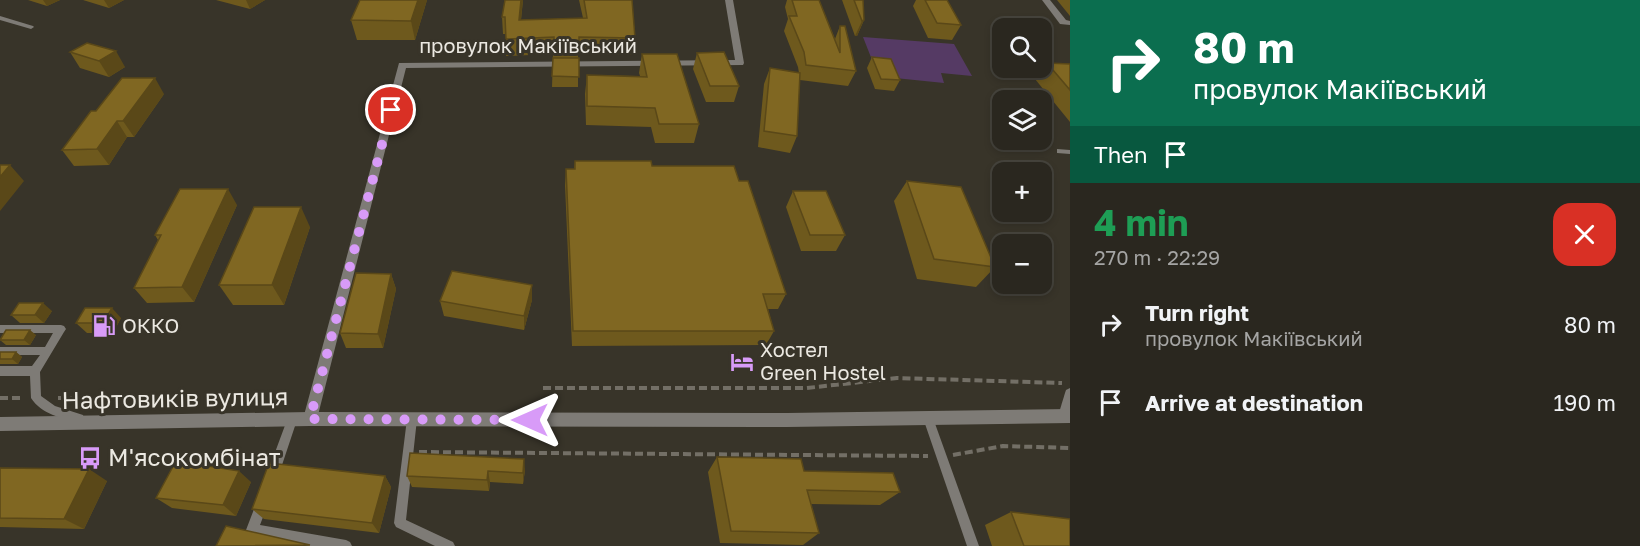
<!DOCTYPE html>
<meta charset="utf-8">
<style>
body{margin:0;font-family:"Golos Text",sans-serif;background:#36332c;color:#f1f3f6;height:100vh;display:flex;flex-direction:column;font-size:22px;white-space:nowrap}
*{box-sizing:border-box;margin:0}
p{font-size:20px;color:#a5a5a4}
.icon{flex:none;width:33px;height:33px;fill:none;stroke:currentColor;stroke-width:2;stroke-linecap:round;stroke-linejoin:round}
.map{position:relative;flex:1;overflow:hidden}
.details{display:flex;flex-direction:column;background:#2a271f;width:570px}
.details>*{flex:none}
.top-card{background:#0b6e4f;color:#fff;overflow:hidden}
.controls{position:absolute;left:992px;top:18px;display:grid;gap:12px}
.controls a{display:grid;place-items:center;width:60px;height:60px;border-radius:12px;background:#2a271f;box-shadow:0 3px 9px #0003,0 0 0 2px #46443d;font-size:30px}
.pin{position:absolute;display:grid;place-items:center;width:51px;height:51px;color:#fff;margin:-26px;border:3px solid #fff;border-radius:50%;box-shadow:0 2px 6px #0007}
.me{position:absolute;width:66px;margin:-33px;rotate:270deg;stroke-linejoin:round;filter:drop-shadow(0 0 4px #0008)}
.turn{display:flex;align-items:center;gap:21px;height:126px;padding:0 24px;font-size:27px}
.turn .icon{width:78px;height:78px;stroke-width:2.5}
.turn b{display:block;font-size:42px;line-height:51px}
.then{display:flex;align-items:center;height:57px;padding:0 24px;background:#0003;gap:12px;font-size:22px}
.round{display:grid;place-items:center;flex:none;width:63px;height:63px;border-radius:18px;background:#36332c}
.summary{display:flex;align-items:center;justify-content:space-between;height:102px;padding:0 24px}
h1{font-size:36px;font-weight:700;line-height:45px;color:#1e9e55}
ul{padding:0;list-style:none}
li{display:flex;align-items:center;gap:18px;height:78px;padding:0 24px}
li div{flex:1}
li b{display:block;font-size:22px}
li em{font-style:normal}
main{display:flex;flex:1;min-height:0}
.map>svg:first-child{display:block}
.green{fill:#553a64}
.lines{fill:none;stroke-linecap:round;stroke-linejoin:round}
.path{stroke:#736f66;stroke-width:4;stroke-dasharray:8 4;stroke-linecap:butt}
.service{fill:#7e7b76;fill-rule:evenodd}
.minor{fill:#7e7b76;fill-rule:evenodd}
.tertiary{fill:#7e7b76;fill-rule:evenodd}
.wall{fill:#6e591d}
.shaded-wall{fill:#5a4818}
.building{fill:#806722;stroke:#5a4818;stroke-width:1.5}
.route{stroke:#d89bf8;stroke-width:10;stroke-dasharray:0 18}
.labels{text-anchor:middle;stroke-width:6;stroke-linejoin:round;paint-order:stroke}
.street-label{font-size:20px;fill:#ebe8e1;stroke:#383429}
.poi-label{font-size:20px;fill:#ebe8e1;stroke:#383429;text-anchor:start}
.near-street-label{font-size:24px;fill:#ebe8e1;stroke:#383429}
.near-poi-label{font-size:24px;fill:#ebe8e1;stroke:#383429;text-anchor:start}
</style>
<main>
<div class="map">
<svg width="1070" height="546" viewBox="0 0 1070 546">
<rect width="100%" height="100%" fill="#383429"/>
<polygon class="green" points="863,37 954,44 972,76 941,73 944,83 895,78 874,65"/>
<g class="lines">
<g class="path">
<polyline points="543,388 807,388 897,378 1062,383"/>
<polyline points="0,398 24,398"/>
<polyline points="58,398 83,398"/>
<polyline points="419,452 928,456"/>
<polyline points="953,455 1003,446 1070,448"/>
</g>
<g class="service">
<polygon points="0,16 33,26 34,27 31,29 0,20"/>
<polygon points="1057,149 1070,150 1070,154 1057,153"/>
<path d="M0 325H61L64 326 66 329 64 332 40 372 41 396 55 406 83 415 84 419 83 423 79 424C62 418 41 414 31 398L30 376H0V366H32L40 355H0V347H45L53 333H0Z"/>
<polygon points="1070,388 1070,411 1067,420 1063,421 1059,420 1058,416 1065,393 1066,390"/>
<polygon points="928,413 932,414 933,418 979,546 967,546 923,418 924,414"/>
<polygon points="412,414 416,415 417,419 406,520 453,542 455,546 435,546 396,527 394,523 407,419 408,415"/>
<polygon points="292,415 296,416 297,420 279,474 277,478 273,480 269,478 267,474 287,420 288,416"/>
<polygon points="262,498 266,500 268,504 260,525 346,540 350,542 352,546 310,546 248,534 246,530 256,504 258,500"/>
</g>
<g class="minor">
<polygon points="725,0 733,0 744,63 743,65 406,68 317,419 315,424 310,426 305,424 303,419 399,63 735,60"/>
<polygon points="1042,0 1050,0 1066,20 1070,21 1070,25 1060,24"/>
</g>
<polygon class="tertiary" points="1070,409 1070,423 787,427 310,426 0,431 0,417 310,412 787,413"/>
</g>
<g class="wall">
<polygon points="28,0 60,0 47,6"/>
<polygon points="83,0 124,0 109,8"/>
<polygon points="216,0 265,0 250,9"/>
<polygon points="427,0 415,40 357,40 351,20"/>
<polygon points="523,0 521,20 583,18 579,0 632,0 635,38 633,55 578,54 578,87 552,87 553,54 506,56 506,34 503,34 502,17"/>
<polygon points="787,0 819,0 835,39 840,26 856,71 848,86 800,80 799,76 797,136 790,153 758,147 764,84 770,68 799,73 798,67 784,31 788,19 785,7"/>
<polygon points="842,0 863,0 864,20 857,36 855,36"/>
<polygon points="916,0 947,0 961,25 952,40 928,38 913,6"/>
<polygon points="1057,0 1070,0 1070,16"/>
<polygon points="70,52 125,67 109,77 80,68"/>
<polygon points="697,53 739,86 734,102 706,102 693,69"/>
<polygon points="642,54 699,124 694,143 655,143 651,127 586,125 585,94 587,75 640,76 639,73"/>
<polygon points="872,57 900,80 894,91 875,89 867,68"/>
<polygon points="1047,63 1070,64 1070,122 1035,79"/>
<polygon points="164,94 134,137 127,137 109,165 74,166 62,150"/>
<polygon points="575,161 652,166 739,181 786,294 778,309 768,309 774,331 766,345 572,346 565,185 566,169 574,169"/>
<polygon points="907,181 995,267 976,287 917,279 894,201"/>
<polygon points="793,191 845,235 836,251 801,251 786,207"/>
<polygon points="237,205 194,302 147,303 134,288 158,240 155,235"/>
<polygon points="310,227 284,305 233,305 219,285"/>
<polygon points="391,274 396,289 383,348 346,348 340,333"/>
<polygon points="532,300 524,330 444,316 440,301"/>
<polygon points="52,311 44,323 20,323 11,315"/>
<polygon points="121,318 113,333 87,333 76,323"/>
<polygon points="36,335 30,345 6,345 0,340 0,338"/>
<polygon points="0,352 16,352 22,357 18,364 0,364"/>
<polygon points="410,453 525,470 523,484 490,482 489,491 412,487 407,476"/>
<polygon points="717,457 804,471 900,492 880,505 811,504 819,533 803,545 720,543 708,472"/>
<polygon points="0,468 107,481 84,529 0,527"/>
<polygon points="385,476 391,487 379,533 264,519 252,509"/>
<polygon points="251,482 236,516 172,508 156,498"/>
<polygon points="1011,512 1070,546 992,546 985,525"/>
</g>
<g class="shaded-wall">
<polygon points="43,0 60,0 47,6"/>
<polygon points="104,0 124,0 109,8"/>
<polygon points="246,0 265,0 250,9"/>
<polygon points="418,0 427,0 415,40 411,21"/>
<polygon points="521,0 523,0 519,37 519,20"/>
<polygon points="864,20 857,36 855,36 862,21"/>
<polygon points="116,51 125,67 109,77 99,61"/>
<polygon points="155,78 164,94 134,137 123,121"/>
<polygon points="117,121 127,137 109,165 97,149"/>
<polygon points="10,165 24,181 0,211 0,177"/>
<polygon points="228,189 237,205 194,302 182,287"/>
<polygon points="301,207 310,227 284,305 272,285"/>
<polygon points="391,274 396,289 383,348 378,334"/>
<polygon points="532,285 532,300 524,330 524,316"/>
<polygon points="43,303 52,311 44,323 35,315"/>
<polygon points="112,308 121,318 113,333 103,323"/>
<polygon points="30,330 36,335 30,345 24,340"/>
<polygon points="16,352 22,357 18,364 12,359"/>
<polygon points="524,459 525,470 523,484 523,473"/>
<polygon points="89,469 107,481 84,529 64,519"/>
<polygon points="239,471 251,482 236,516 223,505"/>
<polygon points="488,471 490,482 489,491 487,480"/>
<polygon points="385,476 391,487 379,533 372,523"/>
</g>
<g class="building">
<polygon points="360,0 418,0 411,21 351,20"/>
<polygon points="505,0 521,0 519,20 587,18 584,0 632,0 635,38 579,37 579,42 554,42 554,37 506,39 505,17 502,17"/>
<polygon points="792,0 819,0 840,53 840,26 845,26 856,71 806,65 804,52 789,16 797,16"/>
<polygon points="854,0 863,0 864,20 862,21"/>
<polygon points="925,0 947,0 961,25 937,23"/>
<polygon points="87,43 116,51 99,61 70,52"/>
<polygon points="724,52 739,86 710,86 697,53"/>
<polygon points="642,54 677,54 699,124 659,124 655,108 587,106 587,75 647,77"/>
<polygon points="872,57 891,59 900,80 881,79"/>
<polygon points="553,58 579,58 579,77 552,76"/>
<polygon points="1047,63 1070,64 1070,90"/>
<polygon points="770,68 800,73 797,136 764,131"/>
<polygon points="122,78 155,78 123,121 117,121 97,149 62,150 91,111 96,111"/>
<polygon points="575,161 651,161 652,166 734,166 739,181 748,181 786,294 763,294 774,331 573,331 566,169 575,169"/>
<polygon points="0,165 10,165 0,177"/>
<polygon points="907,181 961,187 995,267 934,259"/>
<polygon points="180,189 228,189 182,287 134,288 161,235 155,235"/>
<polygon points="793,191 826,191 845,235 810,235"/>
<polygon points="254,207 301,207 272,285 219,285"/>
<polygon points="452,271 532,285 524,316 440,301"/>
<polygon points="356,273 391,274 378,334 340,333"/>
<polygon points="19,303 43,303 35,315 11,315"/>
<polygon points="85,308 112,308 103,323 76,323"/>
<polygon points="6,330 30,330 24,340 0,340"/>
<polygon points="0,352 16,352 12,359 0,359"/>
<polygon points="410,453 524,459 523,473 488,471 487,480 407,476"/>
<polygon points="717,457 801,459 804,471 893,473 900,492 807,490 819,533 731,531"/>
<polygon points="176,461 239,471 223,505 156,498"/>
<polygon points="269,463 385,476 372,523 252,509"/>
<polygon points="0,468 89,469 64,519 0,518"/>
<polygon points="1011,512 1070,519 1070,546 1024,546"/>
<polygon points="226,526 310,545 216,546"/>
</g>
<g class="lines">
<polyline class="route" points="391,110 310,419 530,420"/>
</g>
<defs>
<g id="fuel-bare" transform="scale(1.8)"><path d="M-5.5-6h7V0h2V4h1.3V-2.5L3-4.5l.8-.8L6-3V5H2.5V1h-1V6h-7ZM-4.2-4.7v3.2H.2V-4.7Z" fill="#d89bf8" stroke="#383429" stroke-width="2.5" paint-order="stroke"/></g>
<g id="hotel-bare" transform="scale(1.8)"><path d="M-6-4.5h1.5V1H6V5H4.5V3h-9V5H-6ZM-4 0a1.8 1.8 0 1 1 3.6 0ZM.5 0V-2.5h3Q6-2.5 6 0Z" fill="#d89bf8" stroke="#383429" stroke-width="2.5" paint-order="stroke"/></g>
<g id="bus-bare" transform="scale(1.8)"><path d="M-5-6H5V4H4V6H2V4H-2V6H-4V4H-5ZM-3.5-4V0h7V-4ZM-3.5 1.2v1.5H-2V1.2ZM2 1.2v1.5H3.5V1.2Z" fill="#d89bf8" stroke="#383429" stroke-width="2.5" paint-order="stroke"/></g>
</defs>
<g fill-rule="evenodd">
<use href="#fuel-bare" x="104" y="326"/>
<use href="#hotel-bare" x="742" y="362"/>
<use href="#bus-bare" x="90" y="458"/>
</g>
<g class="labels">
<g class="street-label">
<text x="528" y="53">провулок Макіївський</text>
</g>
<g class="poi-label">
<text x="122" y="333">ОККО</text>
<text x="760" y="357">Хостел<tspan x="760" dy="23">Green Hostel</tspan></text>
</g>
<g class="near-street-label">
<text transform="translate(175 399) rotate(-1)" y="8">Нафтовиків вулиця</text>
</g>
<g class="near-poi-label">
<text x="108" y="466">М'ясокомбінат</text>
</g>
</g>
</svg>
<div class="controls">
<a><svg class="icon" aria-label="search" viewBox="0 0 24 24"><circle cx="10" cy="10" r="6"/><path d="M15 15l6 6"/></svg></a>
<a><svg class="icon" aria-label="layers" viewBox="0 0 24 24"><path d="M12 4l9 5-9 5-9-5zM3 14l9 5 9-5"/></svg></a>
<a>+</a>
<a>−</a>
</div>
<div class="pin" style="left:391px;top:110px;background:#d93025"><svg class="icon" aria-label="arrive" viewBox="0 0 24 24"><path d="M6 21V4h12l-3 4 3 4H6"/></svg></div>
<svg class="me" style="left:530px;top:420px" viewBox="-20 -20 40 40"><path d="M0-17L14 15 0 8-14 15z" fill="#d89bf8" stroke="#fff" stroke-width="4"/></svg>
</div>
<section class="details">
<div class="top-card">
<div class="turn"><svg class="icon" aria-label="right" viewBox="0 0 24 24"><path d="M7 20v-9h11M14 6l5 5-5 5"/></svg><div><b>80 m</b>провулок Макіївський</div></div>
<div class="then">Then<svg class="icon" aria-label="arrive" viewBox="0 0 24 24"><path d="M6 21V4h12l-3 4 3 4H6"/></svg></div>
</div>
<div class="summary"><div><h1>4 min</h1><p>270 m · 22:29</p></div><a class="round" style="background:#d93025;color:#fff"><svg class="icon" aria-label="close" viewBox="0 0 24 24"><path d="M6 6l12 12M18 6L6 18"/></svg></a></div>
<ul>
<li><svg class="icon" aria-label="right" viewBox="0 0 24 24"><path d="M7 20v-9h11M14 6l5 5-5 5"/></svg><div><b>Turn right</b><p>провулок Макіївський</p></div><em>80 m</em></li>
<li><svg class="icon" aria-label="arrive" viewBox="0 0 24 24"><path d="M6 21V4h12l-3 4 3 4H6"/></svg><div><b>Arrive at destination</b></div><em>190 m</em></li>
</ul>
</section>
</main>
